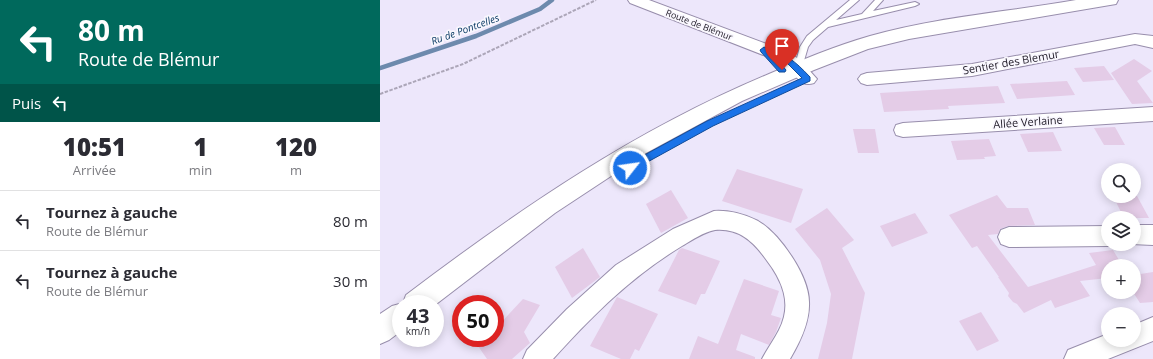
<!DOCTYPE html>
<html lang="fr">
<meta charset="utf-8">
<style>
body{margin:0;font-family:"Open Sans",sans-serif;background:#f7f7f7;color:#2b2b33;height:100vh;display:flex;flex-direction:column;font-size:15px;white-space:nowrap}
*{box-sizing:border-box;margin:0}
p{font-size:13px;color:#7c7c81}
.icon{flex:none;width:22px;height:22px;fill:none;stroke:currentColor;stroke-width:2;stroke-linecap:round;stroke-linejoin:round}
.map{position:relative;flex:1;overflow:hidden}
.drawer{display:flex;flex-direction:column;background:#fff;width:380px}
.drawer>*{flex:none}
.hud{background:#00695c;color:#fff;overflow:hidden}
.fabs{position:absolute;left:721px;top:163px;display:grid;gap:8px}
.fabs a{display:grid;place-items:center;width:40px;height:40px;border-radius:50%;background:#fff;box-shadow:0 2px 10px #0003;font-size:20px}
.speed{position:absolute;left:12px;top:295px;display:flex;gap:8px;font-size:20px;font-weight:700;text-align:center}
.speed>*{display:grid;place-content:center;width:52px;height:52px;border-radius:50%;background:#fff;box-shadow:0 2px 10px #0003;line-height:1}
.speed small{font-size:10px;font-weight:400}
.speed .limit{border:6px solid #d22;background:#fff;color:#111}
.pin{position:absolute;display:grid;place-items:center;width:34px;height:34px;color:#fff;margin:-41px -17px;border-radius:50% 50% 50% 0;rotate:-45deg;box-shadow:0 0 4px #0007}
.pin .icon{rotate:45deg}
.me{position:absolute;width:44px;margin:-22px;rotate:60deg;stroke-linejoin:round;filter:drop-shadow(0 0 3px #0008)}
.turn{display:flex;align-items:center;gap:14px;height:84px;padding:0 12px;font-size:18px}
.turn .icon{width:52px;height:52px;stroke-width:2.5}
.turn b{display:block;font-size:28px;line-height:34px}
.then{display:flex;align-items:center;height:38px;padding:0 12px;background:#0003;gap:8px;font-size:15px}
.eta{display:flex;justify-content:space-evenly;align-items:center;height:68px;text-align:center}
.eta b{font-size:24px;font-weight:800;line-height:28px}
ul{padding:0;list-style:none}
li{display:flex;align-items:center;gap:12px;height:60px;padding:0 12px;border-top:1px solid #e1e1e2}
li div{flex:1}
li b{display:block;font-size:15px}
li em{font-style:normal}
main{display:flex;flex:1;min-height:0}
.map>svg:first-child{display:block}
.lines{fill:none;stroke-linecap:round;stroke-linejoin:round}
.stream{stroke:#6d8aad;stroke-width:4.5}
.building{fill:#e4cce7}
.service-casing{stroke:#988eac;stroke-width:2}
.minor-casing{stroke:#988eac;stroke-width:2}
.secondary-casing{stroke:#988eac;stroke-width:2}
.path{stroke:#aca6b8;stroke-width:2;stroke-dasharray:3.5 1.5;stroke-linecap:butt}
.service{fill:#fff;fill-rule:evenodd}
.minor{fill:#fff;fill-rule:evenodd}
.secondary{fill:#fff;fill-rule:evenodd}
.route{fill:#1a73e8;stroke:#114b97}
.labels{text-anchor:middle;stroke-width:3.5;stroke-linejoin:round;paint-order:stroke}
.far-street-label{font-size:9px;fill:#1f1b27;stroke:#f9f7fe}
.far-water-label{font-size:10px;font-style:italic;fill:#0d3d66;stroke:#f9f7fe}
.street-label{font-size:11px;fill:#1f1b27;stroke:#f9f7fe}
</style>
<main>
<section class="drawer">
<div class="hud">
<div class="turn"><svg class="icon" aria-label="left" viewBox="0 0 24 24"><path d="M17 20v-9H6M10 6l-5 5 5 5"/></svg><div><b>80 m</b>Route de Blémur</div></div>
<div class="then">Puis<svg class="icon" aria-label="left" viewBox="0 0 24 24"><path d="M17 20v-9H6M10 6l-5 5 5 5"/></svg></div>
</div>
<div class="eta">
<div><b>10:51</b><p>Arrivée</p></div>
<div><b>1</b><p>min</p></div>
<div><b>120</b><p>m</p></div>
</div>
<ul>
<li><svg class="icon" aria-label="left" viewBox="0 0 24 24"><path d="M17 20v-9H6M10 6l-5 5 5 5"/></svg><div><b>Tournez à gauche</b><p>Route de Blémur</p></div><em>80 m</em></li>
<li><svg class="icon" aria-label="left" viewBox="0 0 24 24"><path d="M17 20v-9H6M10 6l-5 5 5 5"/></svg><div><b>Tournez à gauche</b><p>Route de Blémur</p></div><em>30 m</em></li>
</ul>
</section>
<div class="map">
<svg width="773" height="359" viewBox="0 0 773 359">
<rect width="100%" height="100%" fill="#ede7fb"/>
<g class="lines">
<polyline class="stream" points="0,68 96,36 160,9 172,0"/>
</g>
<g class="building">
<polygon points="754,59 772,71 757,81 773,103 752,104 731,73"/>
<polygon points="724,66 734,80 703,82 694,68"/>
<polygon points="687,81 695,95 637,99 630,84"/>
<polygon points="618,86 625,103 568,106 569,109 504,112 500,93"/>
<polygon points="735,127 745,145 724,145 714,128"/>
<polygon points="473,129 495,129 499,153 478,153"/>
<polygon points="673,132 682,151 648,152 640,134"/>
<polygon points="609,139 616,156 604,157 605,159 577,160 571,141"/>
<polygon points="357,169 423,189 411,223 342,201"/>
<polygon points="291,190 308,218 281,233 266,204"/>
<polygon points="617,195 627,208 648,208 655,225 628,226 620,229 618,234 608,235 648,287 716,265 709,253 733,250 739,260 743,259 748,266 728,266 728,278 700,281 710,296 675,308 671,300 644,313 637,304 633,302 628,296 629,293 618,277 619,277 597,246 592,248 569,215"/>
<polygon points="733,196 757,196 769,218 744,218"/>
<polygon points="447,208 474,240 462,248 485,293 472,359 438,359 447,323 451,294 440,260 415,229"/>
<polygon points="535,213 548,233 512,247 500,226"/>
<polygon points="203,248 220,277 192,298 175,267"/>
<polygon points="302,248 340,261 325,294 321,294 316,305 278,291 299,250"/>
<polygon points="773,272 773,302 760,303 753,292 754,275"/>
<polygon points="364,279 399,291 391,315 401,318 396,332 389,345 361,334 356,350 375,357 375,359 309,359 318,336 338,344"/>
<polygon points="237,297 278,314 259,351 255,349 250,359 241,359 210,346"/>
<polygon points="143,299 160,305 144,332 150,343 132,359 107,359 98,346 106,338 115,338 115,329"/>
<polygon points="601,312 619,341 597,351 579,321"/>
</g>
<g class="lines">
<g class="service-casing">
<polygon id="service" points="470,0 479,0 456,20 482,14 495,0 503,0 493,11 535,2 539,4 535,6 448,27 433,40 428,47 421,71 415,71 414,69 420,47 427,36"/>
</g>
<g class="minor-casing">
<g id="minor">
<path d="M248 0H269L408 52 420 60 437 79 434 83C420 88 417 75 407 68 404 65 400 63 396 60L250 3Z"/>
<polygon points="755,34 773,36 773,48 755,44 592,76 487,85 481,83 478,79 481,75 487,73 592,64"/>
<polygon points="773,107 773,121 523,137 516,135 514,130 516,125 523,123"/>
<path d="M334 211C348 210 365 214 378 221 400 234 429 276 429 302 430 322 420 342 410 359H382C387 349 394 340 399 330 413 303 402 280 385 258 373 241 358 228 335 230 324 232 312 240 302 246 252 276 212 316 173 359H143L147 350 187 309 236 265 293 229Z"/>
<polygon points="754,225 773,225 773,245 751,244 754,244"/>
<polygon points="728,226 728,244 733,244 728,246 629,247 621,244 618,237 621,230 629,227"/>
<polygon points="773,317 773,341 728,359 684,359 688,350 728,334 728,340 754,340 754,325"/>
</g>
</g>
<g class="secondary-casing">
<path id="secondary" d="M696 0H738L736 4 730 5 529 39 488 49 434 70 362 101 266 153 175 213 55 305 21 304V331L9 340 0 344V314L12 306 23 303 26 295C141 208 255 130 389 74 422 60 455 46 490 36 557 17 628 12 696 0Z"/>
</g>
<polyline class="path" points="0,94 83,64 216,0"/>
<use href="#service" class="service"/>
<use href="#minor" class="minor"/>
<use href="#secondary" class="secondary"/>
</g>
<path class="route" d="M384 47C406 54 414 60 430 77V81L333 126 253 170H246V165L327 121 422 78 407 63 394 56 406 70 405 72H399L381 52 380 50Z"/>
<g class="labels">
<g class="far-street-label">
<text transform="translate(319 25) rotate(21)" y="3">Route de Blémur</text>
</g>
<g class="far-water-label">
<text transform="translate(85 29) rotate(-20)" y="4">Ru de Pontcelles</text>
</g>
<g class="street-label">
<text transform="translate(631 62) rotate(-10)" y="4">Sentier des Blemur</text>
<text transform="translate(648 122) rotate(-4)" y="4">Allée Verlaine</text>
</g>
</g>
</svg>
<div class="fabs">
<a><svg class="icon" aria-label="search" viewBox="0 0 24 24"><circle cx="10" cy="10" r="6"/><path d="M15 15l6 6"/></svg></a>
<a><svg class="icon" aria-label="layers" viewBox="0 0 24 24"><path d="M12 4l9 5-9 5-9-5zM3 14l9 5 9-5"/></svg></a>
<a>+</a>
<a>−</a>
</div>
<div class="speed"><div>43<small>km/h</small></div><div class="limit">50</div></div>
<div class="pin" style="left:402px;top:70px;background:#d93025"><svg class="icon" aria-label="arrive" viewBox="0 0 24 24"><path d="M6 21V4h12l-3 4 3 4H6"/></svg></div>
<svg class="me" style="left:250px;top:168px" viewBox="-20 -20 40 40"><circle r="17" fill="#1a73e8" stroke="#fff" stroke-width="3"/><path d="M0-11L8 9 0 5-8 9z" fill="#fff"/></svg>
</div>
</main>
